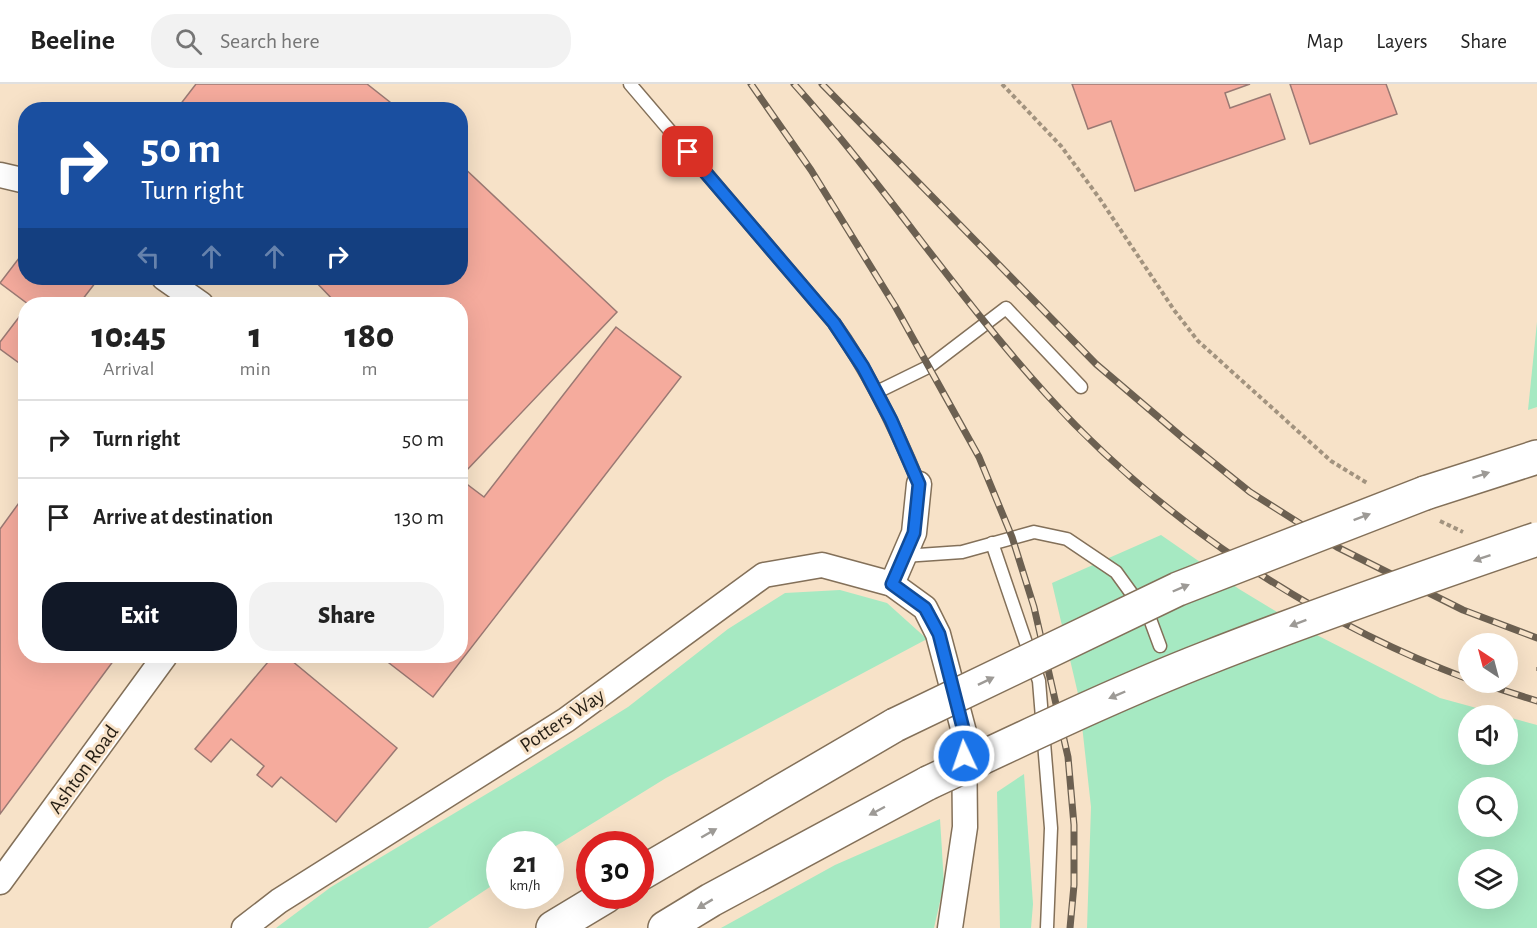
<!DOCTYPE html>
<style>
body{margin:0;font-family:"Alegreya Sans",sans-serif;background:#f2f2f2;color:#222;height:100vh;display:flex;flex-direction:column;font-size:22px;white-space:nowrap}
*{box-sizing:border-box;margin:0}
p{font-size:20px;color:#767676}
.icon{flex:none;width:33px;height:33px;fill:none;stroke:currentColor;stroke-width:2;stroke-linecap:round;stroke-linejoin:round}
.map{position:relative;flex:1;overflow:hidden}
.sheet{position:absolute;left:18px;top:213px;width:450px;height:366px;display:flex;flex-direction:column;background:#fff;border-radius:24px;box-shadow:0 6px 24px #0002}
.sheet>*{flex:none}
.banner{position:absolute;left:18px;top:18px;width:450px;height:183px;border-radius:24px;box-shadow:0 6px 24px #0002;background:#1a4fa0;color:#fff;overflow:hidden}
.needle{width:39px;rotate:324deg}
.buttons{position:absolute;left:1458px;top:549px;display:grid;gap:12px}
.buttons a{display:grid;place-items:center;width:60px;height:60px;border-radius:50%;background:#fff;box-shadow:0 6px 24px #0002;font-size:30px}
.speed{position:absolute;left:486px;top:747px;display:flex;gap:12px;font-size:30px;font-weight:700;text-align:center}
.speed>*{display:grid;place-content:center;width:78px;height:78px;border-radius:50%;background:#fff;box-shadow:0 6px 24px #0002;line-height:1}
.speed small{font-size:15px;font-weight:400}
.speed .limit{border:9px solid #d22;background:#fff;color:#111}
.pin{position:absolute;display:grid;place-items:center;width:51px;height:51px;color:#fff;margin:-26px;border-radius:12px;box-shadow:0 3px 9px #0006}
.me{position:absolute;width:66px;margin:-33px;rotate:357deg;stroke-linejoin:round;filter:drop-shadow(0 0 4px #0008)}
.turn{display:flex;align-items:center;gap:21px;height:126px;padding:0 24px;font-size:27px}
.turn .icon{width:78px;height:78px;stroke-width:2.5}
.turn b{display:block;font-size:42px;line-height:51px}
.lanes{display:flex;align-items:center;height:57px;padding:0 24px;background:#0003;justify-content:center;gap:30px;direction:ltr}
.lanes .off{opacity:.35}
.eta{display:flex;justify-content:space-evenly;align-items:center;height:102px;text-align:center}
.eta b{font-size:36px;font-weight:800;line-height:42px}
.button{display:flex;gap:12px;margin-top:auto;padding:12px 24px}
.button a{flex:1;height:69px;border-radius:24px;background:#111827;color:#fff;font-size:24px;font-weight:800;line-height:69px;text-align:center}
.button a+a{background:#f2f2f2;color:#222}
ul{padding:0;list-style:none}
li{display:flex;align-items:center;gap:18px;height:78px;padding:0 24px;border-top:2px solid #e0e0e0}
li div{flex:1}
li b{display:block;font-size:22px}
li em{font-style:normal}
header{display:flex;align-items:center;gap:36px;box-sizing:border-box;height:84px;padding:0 30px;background:#fff;border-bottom:2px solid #e0e0e0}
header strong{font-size:28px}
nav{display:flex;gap:33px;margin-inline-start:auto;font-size:21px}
.search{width:420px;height:54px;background:#f2f2f2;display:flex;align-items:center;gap:15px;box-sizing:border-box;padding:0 21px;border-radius:24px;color:#767676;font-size:22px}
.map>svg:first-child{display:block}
.green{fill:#a6e9c2;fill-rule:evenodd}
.building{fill:#f5ab9d;stroke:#9a7973;stroke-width:1.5}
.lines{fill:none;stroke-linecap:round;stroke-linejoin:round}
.service-casing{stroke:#837059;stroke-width:15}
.minor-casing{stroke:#837059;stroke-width:27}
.motorway-casing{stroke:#837059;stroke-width:36}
.path{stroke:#a2937f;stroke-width:4;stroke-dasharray:4.5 3;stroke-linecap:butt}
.service{stroke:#fff;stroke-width:12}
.minor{stroke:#fff;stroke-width:24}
.motorway{stroke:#fff;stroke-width:33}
.rail-casing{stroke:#6c6051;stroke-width:7}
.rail{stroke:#f7e2c8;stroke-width:4.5;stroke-dasharray:14;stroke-linecap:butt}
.motorway-bridge-casing{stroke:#837059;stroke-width:36;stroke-linecap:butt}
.motorway-bridge{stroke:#fff;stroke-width:33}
.oneway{fill:#9d9a96}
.route-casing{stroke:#114b97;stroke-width:15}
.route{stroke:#1a73e8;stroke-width:10}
.labels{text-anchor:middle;stroke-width:6;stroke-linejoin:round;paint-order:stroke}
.street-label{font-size:21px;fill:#261f15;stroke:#f7e2c8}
</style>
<header>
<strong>Beeline</strong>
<div class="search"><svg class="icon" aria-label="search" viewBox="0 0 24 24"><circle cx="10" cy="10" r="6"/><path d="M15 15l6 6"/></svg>Search here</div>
<nav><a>Map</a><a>Layers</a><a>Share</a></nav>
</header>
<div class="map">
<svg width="1537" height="844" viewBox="0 0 1537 844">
<rect width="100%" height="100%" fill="#f7e2c8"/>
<g class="green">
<polygon points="1537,238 1537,323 1528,326"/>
<path d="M1161 451 1239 505 1307 546 1440 614 1502 631 1468 632V670H1508V633L1537 641V844H1087L1091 723 1079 614 1052 499ZM1468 704H1508V742H1468ZM1468 776H1508V814H1468Z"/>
<polygon points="840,506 887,519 927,555 666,694 551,765 550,760 500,760 499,797 428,844 276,844 331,803 525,687 628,623 728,545 785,509"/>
<polygon points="1024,690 1033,820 1031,844 1000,844 997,708"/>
<polygon points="940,735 944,800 934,844 721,844 835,781"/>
</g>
<g class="building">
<polygon points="196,0 367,0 400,26 176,26"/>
<polygon points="1072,0 1250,0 1225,9 1230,24 1270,10 1285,55 1135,107 1111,37 1088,45"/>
<polygon points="1290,0 1386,0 1397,30 1310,60"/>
<polygon points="460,80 617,228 466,387 460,382 460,220 337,220 313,195 460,194"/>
<polygon points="26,165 26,194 99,194 79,220 28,220 0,199"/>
<polygon points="26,224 26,284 0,265 0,258"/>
<polygon points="616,243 681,293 433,613 380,572 460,572 460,395 484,413"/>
<polygon points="24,412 26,572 117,572 0,730 0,445"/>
<polygon points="273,572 286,572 397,664 336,738 281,693 272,703 257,691 264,682 231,655 211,678 195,665"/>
</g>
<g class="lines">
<g class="service-casing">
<g id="service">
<path d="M630 0 834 239C870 289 896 344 919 400"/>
<polyline points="877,308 930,282 1006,224 1081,303"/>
<polyline points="992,459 1039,597 1051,744 1047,844"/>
<polyline points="904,472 962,468 1034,448 1067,455 1116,488 1150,535 1160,562"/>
</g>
</g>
<g class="minor-casing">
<g id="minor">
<polyline points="0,91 26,97"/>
<polyline points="164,194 201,220"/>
<polyline points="892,500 914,449 919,400"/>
<polyline points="0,798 165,572"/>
<polyline points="244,844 279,817 566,636 764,491 822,481 892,500 925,524 938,550 964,648 965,743 950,844"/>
</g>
</g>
<g class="motorway-casing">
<g id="motorway">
<polyline points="1425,409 1537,373"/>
<polyline points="640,790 895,641"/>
<polyline points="553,844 606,812"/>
<polyline points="665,844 711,816 928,699"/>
</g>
</g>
<g class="path">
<polyline points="1002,0 1061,62 1100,115 1174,226 1198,257 1331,377 1367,399"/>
<polyline points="1440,437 1463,448"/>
<polyline points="1536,585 1537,585"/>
</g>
<use href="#service" class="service"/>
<use href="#minor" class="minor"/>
<use href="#motorway" class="motorway"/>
<g class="rail-casing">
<g id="rail">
<polyline points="751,0 811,86 895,222 979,373 1012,453 1034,523 1068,673 1074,741 1074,801 1070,844"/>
<path d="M794 0C883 99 956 211 1046 310 1158 434 1312 537 1468 595"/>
<polyline points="822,0 1096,280 1183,354 1250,408 1337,463 1463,526 1537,554"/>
<polyline points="1478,598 1537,617"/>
</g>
</g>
<use href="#rail" class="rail"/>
<g class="motorway-bridge-casing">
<g id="motorway-bridge">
<polyline points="895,641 1178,505 1425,409"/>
<path d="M928 699C1020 656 1112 611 1207 574 1316 531 1426 493 1537 455"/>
</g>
</g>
<use href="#motorway-bridge" class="motorway-bridge"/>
</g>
<defs><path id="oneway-solid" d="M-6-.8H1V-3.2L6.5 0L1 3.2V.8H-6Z" transform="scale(1.5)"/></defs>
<g class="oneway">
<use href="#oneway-solid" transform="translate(1481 391) rotate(-18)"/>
<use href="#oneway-solid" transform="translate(1362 433) rotate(-21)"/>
<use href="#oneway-solid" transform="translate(1482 474) rotate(161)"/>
<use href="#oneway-solid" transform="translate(1181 504) rotate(-23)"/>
<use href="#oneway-solid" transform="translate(1298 539) rotate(159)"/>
<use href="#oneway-solid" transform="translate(986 597) rotate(-26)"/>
<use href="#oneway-solid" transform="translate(1117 611) rotate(157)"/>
<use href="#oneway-solid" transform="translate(877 727) rotate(152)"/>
<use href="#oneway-solid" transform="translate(709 749) rotate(-30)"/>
<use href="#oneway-solid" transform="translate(705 820) rotate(149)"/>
</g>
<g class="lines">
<g class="route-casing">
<polyline id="route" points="688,68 834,239 863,283 891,336 919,400 914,449 892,500 925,524 939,550 964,648 964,672"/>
</g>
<use href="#route" class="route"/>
</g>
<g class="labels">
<g class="street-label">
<text transform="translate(562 636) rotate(-34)" y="7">Potters Way</text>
<text transform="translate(83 685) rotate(-54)" y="7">Ashton Road</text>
</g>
</g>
</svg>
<div class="buttons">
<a><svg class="needle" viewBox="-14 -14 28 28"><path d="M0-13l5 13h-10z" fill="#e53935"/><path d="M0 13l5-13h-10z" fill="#767676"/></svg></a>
<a><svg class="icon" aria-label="sound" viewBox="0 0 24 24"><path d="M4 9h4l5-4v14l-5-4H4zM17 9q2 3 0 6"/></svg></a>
<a><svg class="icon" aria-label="search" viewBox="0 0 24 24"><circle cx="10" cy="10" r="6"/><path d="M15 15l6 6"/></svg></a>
<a><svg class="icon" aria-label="layers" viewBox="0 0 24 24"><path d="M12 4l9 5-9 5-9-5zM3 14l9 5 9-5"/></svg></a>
</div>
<div class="speed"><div>21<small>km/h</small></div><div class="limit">30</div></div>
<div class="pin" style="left:688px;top:68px;background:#d93025"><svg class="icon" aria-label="arrive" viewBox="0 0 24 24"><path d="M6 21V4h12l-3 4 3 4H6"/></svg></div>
<svg class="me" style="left:964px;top:672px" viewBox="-20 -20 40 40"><circle r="17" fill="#1a73e8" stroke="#fff" stroke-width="3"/><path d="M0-11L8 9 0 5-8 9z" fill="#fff"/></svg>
<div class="banner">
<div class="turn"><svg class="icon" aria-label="right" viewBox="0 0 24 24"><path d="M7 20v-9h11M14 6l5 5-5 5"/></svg><div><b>50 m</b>Turn right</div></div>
<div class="lanes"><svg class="icon off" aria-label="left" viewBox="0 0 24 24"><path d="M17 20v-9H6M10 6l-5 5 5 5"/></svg><svg class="icon off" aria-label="ahead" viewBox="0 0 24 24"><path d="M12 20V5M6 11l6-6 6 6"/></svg><svg class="icon off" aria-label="ahead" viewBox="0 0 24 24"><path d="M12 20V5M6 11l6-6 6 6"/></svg><svg class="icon" aria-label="right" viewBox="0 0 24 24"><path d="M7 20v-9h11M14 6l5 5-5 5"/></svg></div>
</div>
<section class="sheet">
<div class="eta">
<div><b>10:45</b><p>Arrival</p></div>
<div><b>1</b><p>min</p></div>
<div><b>180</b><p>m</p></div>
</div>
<ul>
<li><svg class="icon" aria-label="right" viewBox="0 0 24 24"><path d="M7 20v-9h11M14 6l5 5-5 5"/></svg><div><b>Turn right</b></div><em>50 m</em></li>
<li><svg class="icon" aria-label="arrive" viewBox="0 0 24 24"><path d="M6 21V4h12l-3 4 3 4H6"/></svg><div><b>Arrive at destination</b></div><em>130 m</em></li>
</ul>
<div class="button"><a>Exit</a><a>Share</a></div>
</section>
</div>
